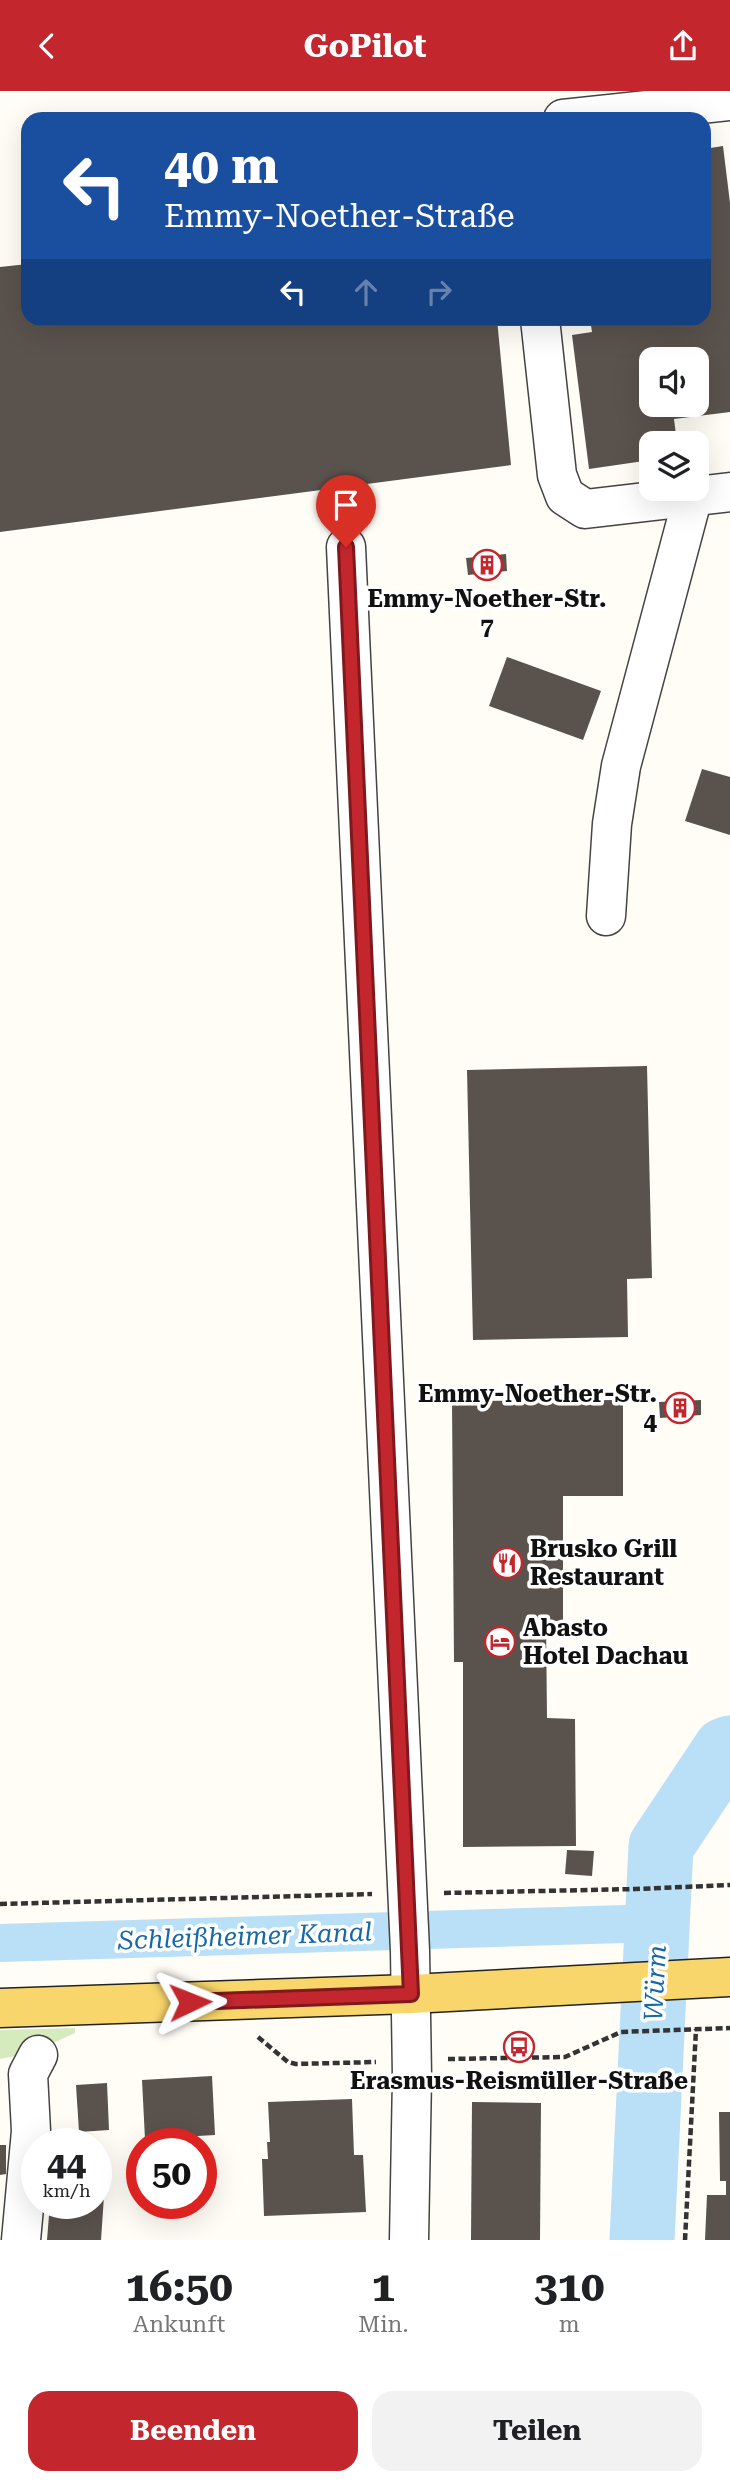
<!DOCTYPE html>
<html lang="de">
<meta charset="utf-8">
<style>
body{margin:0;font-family:"Roboto Serif",serif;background:#f2f2f2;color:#202124;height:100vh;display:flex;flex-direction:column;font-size:26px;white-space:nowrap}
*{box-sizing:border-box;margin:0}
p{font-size:23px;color:#757577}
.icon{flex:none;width:38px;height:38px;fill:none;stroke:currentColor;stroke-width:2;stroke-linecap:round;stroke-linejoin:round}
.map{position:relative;height:2149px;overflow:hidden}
.details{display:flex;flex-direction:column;background:#fff;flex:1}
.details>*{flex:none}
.banner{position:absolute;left:21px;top:21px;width:690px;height:214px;border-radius:21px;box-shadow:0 7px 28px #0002;background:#1a4fa0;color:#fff;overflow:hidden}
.fabs{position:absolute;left:639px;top:256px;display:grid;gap:14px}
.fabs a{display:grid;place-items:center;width:70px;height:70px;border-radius:14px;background:#fff;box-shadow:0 7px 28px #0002;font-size:35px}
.speed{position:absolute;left:21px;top:2037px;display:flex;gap:14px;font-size:35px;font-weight:700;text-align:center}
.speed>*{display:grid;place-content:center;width:91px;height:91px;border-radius:50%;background:#fff;box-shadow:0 7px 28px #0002;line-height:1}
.speed small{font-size:18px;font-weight:400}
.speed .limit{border:10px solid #d22;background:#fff;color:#111}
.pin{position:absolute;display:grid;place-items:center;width:60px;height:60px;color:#fff;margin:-72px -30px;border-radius:50% 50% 50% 0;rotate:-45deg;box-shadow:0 0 7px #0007}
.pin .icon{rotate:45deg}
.me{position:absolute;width:77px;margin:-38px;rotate:88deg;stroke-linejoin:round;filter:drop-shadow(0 0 5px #0008)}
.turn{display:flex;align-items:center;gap:24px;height:147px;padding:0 28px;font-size:32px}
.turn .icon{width:91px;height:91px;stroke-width:2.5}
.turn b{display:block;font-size:49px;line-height:60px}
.lanes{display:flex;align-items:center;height:66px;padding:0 28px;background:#0003;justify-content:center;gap:35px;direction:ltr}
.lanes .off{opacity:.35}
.eta{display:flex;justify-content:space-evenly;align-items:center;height:119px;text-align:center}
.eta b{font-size:42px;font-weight:700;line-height:49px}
.primary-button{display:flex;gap:14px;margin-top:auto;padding:14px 28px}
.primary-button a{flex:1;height:80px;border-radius:21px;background:#c4262e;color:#fff;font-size:28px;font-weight:700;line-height:80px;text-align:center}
.primary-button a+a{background:#f2f2f2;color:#202124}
header{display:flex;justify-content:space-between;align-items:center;height:91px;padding:0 28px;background:#c4262e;color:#fff;font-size:32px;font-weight:700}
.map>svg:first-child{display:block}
.green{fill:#d5ebbd}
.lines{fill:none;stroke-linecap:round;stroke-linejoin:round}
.canal{stroke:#b9e0f7;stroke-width:38}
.river{stroke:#b9e0f7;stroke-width:65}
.building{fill:#5a524d;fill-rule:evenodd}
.minor-casing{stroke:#444;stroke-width:41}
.major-casing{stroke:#222;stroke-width:41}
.path{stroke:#333;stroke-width:4.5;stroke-dasharray:7 3.5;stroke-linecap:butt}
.minor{stroke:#fff;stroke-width:38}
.major{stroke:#f9d66b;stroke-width:38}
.route-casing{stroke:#7f191e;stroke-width:18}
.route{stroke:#c4262e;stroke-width:12}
.labels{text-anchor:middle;stroke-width:7;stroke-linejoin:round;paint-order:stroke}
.poi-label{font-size:24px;font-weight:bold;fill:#111;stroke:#fff}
.water-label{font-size:26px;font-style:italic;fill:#1768a6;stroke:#fff}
</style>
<header><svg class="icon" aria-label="back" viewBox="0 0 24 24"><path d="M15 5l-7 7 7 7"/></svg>GoPilot<svg class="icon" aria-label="share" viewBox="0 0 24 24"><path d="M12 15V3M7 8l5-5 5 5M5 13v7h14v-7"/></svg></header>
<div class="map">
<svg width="730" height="2149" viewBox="0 0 730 2149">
<rect width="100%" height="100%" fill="#fffdf5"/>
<polygon class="green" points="75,1937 75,1942 31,1962 0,1968 0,1939"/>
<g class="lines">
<polyline class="canal" points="0,1852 658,1832"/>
<polyline class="river" points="642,2149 661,1755 725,1659 730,1657"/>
</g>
<g class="building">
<path d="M723 55 730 112V321L674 328 677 352H651V369L589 378 572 244 592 241 590 228H704V58ZM651 268H696V313H651Z"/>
<polygon points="28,173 28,228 497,228 511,374 0,441 0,176"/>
<polygon points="506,463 507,480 468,484 466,467"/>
<polygon points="507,566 601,600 583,649 489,615"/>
<polygon points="702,678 730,686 730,744 685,730"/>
<polygon points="647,975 652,1187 627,1188 628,1246 473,1249 467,979"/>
<polygon points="623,1309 623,1405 563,1405 563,1530 546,1530 547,1627 575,1628 576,1755 463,1756 463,1571 454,1571 452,1310"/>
<polygon points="701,1309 701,1324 660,1327 659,1311"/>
<polygon points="567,1759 594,1760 592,1785 565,1783"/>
<polygon points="212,1985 215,2044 145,2048 142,1989"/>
<polygon points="107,1992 109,2039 79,2041 76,1994"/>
<polygon points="352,2008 354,2064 363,2064 366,2121 264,2125 262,2068 268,2068 267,2051 270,2051 268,2011"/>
<polygon points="472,2011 541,2012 540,2149 471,2149"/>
<polygon points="719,2021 730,2021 730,2149 705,2149 707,2104 726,2104 726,2090 720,2090"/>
<polygon points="0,2054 6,2054 6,2083 0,2084"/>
<polygon points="96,2105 104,2105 101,2149 47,2149 50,2112 96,2112"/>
</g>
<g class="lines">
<g class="minor-casing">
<g id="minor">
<polyline points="563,28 730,10"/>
<polyline points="540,228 557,384 565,405 585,418 730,401"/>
<polyline points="346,456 410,1860 412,1986 409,2149"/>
<polyline points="606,825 612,733 621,675 693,405"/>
<polyline points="21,2149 31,2040 28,1983 38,1964"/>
</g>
</g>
<g class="major-casing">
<polyline id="major" points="0,1917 411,1903 730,1886"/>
</g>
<g class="path">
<polyline points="444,1802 636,1798 730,1794"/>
<polyline points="0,1813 372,1803"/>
<polyline points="258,1946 288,1971 296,1973 376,1971"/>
<polyline points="448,1968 565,1966 621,1941 730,1937"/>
<polyline points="685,2149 696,1938"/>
</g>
<use href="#minor" class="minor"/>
<use href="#major" class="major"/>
</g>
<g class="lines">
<g class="route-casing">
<polyline id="route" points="190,1911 411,1903 346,456"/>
</g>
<use href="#route" class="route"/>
</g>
<defs>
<g id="building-ring" transform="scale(1.575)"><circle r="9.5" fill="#fff" stroke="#c4262e" stroke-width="1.5"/><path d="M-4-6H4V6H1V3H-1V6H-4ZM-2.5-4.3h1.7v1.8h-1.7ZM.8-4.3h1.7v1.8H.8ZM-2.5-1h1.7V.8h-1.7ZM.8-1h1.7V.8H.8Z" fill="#c4262e"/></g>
<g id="restaurant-ring" transform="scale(1.575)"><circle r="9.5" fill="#fff" stroke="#c4262e" stroke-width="1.5"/><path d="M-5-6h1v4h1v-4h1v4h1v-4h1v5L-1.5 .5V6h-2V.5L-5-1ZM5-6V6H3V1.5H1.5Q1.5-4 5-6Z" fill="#c4262e"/></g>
<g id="hotel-ring" transform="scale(1.575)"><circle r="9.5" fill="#fff" stroke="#c4262e" stroke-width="1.5"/><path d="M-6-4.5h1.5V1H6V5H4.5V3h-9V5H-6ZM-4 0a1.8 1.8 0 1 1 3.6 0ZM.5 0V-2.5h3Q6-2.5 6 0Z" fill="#c4262e"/></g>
<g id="bus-ring" transform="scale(1.575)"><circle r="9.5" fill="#fff" stroke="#c4262e" stroke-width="1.5"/><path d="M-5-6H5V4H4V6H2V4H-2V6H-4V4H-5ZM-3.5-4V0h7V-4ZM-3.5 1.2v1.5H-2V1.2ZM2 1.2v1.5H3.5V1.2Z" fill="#c4262e"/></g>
</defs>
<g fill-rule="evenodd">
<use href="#building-ring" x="487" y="474"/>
<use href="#building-ring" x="680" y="1317"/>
<use href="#restaurant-ring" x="507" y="1472"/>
<use href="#hotel-ring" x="500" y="1551"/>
<use href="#bus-ring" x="519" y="1956"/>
</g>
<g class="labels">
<g class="poi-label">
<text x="487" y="516">Emmy-Noether-Str.<tspan x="487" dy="28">7</tspan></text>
<text x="657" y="1311" text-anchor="end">Emmy-Noether-Str.<tspan x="657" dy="28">4</tspan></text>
<text x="530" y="1466" text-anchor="start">Brusko Grill<tspan x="530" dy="28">Restaurant</tspan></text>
<text x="523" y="1545" text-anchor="start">Abasto<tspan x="523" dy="28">Hotel Dachau</tspan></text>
<text x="519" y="1998">Erasmus-Reismüller-Straße</text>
</g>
<g class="water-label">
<text transform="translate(245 1845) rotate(-2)" y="9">Schleißheimer Kanal</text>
<text transform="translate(655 1892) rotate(-87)" y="9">Würm</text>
</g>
</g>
</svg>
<div class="fabs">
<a><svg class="icon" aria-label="sound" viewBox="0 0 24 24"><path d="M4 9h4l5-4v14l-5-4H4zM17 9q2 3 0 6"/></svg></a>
<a><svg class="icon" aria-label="layers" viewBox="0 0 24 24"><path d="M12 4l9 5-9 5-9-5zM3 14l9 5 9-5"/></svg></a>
</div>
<div class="speed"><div>44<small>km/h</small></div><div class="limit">50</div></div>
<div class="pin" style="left:346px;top:456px;background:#d93025"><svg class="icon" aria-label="arrive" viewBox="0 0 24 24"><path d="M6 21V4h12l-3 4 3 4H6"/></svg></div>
<svg class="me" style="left:190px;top:1911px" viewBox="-20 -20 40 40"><path d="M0-17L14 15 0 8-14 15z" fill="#c4262e" stroke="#fff" stroke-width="4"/></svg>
<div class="banner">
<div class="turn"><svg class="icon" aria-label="left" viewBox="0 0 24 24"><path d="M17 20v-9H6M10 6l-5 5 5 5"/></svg><div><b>40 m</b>Emmy-Noether-Straße</div></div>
<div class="lanes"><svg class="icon" aria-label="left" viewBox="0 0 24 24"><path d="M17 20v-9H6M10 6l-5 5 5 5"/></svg><svg class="icon off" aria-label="ahead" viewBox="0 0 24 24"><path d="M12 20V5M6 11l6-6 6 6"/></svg><svg class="icon off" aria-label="right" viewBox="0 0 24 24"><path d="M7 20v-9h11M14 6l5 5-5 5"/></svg></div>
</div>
</div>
<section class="details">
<div class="eta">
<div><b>16:50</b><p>Ankunft</p></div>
<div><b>1</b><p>Min.</p></div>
<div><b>310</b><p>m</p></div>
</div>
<div class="primary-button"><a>Beenden</a><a>Teilen</a></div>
</section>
